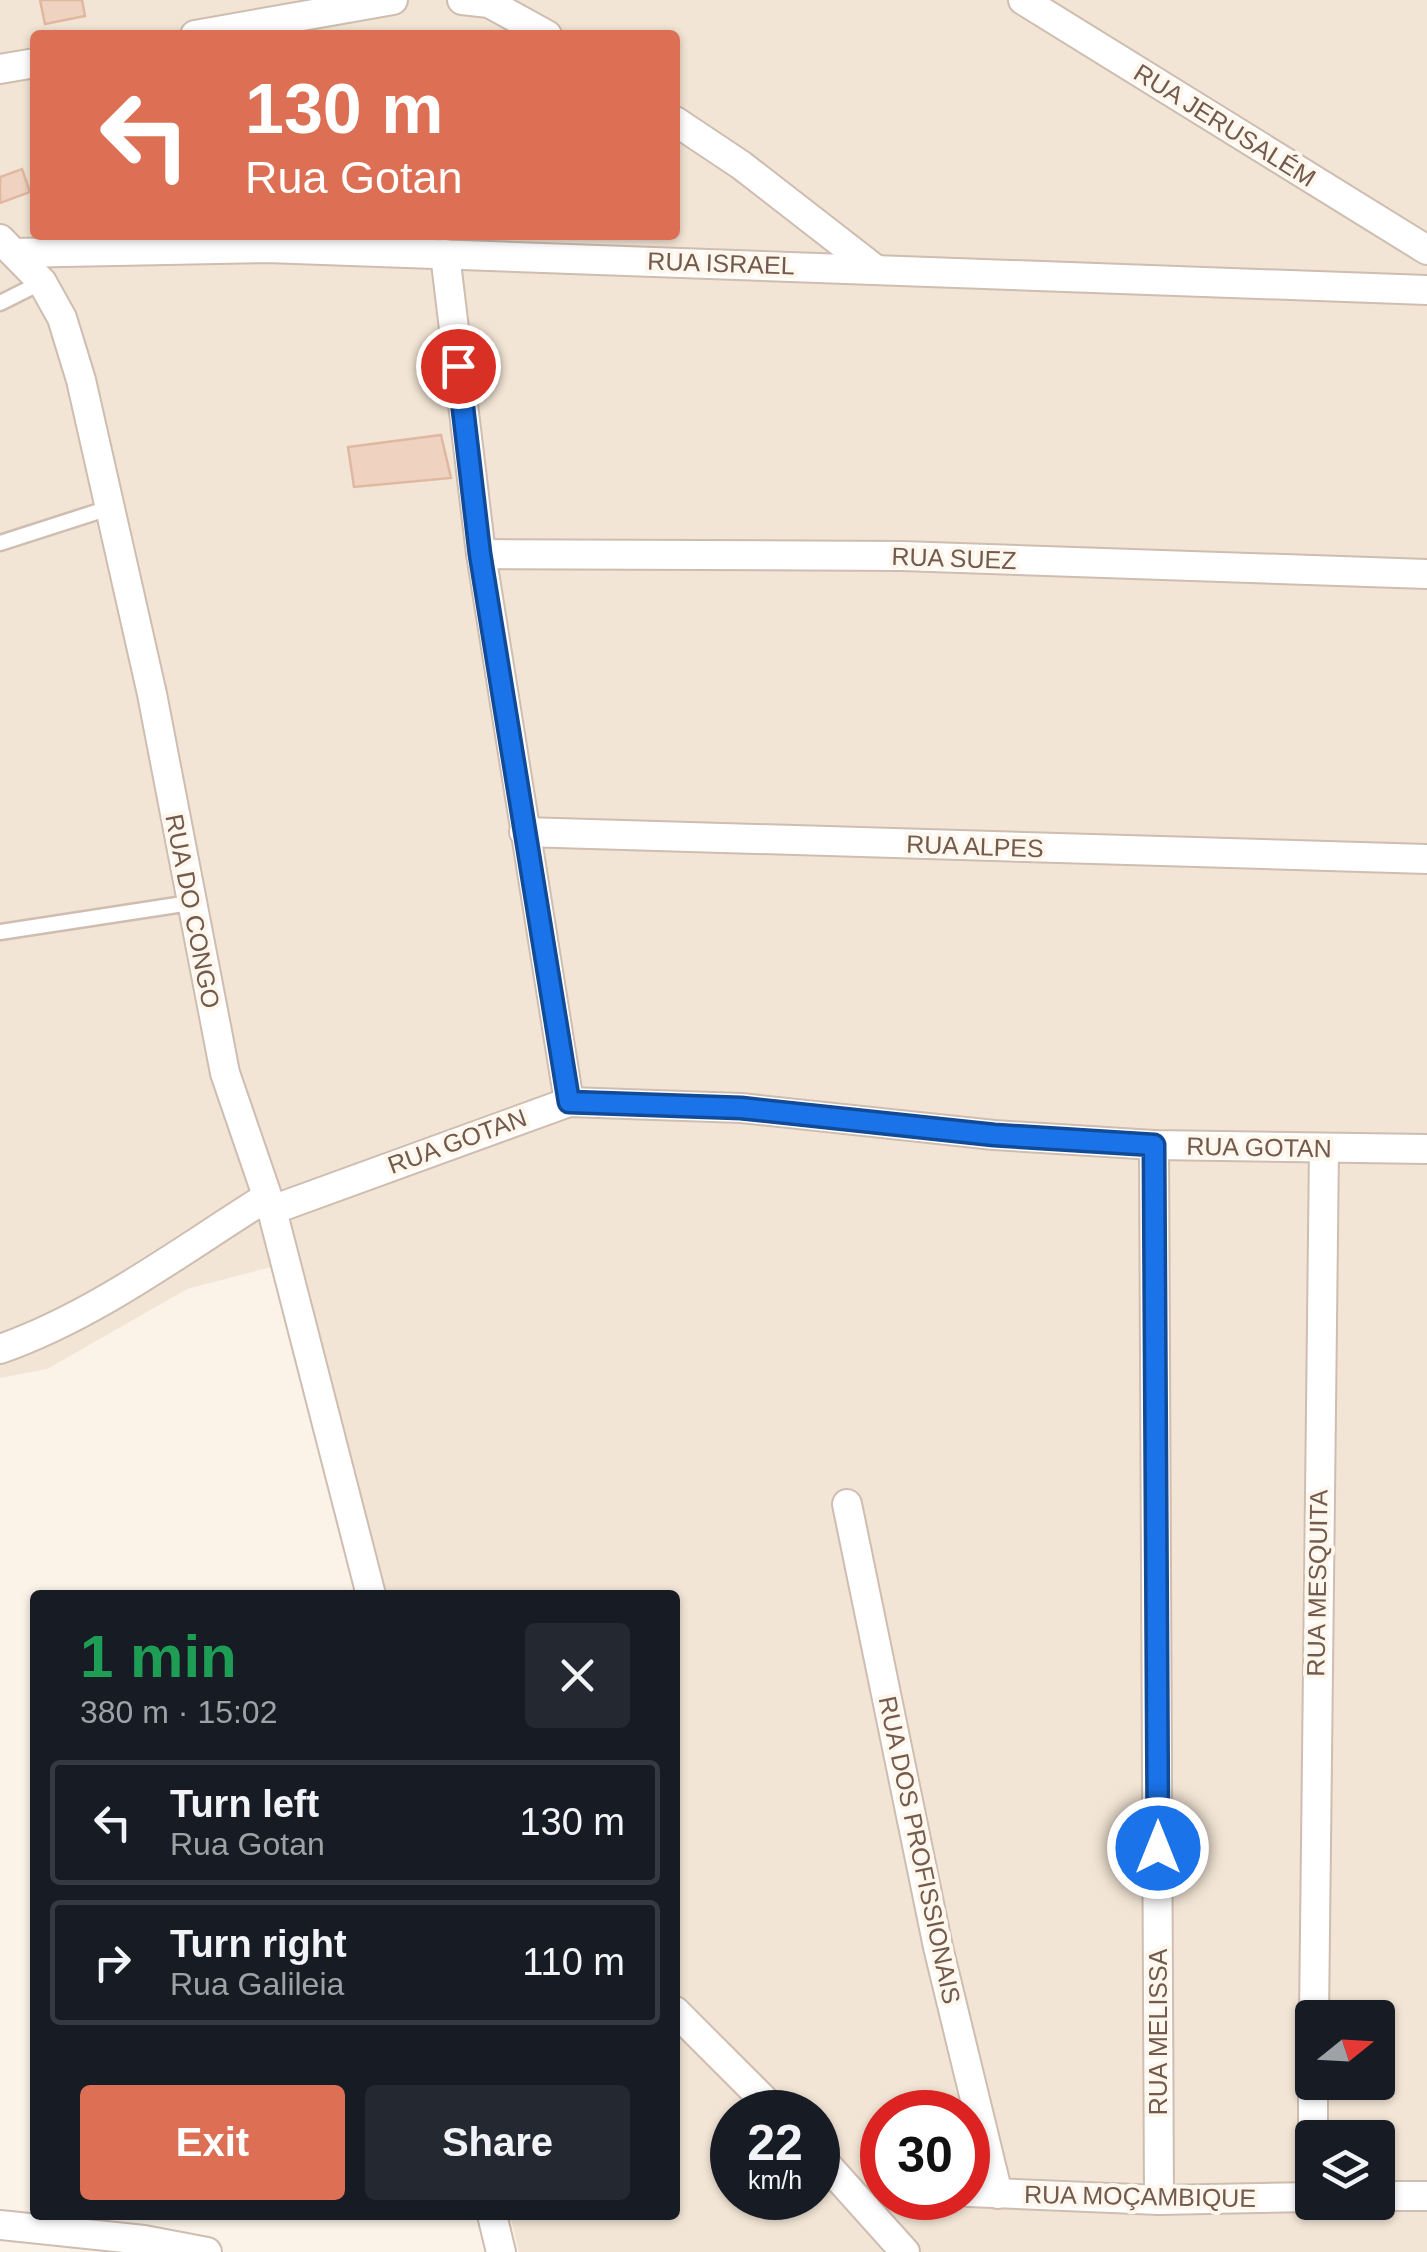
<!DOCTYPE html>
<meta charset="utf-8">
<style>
body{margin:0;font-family:Helvetica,sans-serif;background:#242831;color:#f1f3f6;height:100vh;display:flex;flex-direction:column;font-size:38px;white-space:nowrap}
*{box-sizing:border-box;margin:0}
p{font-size:32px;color:#9ea1a6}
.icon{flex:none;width:55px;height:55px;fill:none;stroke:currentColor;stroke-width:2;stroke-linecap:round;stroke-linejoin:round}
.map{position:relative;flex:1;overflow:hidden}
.details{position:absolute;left:30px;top:1590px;width:650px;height:630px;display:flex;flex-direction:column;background:#171b24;border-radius:10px;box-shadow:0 2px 8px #0004}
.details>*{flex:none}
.guide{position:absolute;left:30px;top:30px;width:650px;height:210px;border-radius:10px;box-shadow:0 2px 8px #0004;background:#dd7054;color:#fff;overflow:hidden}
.needle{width:65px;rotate:72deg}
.fabs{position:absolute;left:1295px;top:2000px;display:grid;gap:20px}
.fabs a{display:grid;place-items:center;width:100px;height:100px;border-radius:10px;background:#171b24;box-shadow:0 2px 8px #0004;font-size:50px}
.speed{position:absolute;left:710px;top:2090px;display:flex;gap:20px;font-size:50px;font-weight:700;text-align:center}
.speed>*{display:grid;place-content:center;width:130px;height:130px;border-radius:50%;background:#171b24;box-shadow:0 2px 8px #0004;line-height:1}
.speed small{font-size:25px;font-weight:400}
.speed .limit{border:15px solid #d22;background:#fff;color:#111}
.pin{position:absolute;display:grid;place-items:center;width:85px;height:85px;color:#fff;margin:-42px;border:5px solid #fff;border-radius:50%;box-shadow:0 2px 10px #0007}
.me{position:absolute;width:110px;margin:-55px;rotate:0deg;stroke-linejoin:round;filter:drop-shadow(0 0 8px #0008)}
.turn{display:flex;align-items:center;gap:35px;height:210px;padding:0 50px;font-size:45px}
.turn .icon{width:130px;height:130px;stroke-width:2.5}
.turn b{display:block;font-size:70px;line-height:85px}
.round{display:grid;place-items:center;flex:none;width:105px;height:105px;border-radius:10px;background:#242831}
.headline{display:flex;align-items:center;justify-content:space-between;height:170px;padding:0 50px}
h1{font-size:60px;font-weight:800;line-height:75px;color:#1e9e55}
.cta{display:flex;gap:20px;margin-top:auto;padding:20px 50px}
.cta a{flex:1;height:115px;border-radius:10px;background:#dd7054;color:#fff;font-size:40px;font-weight:800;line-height:115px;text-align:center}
.cta a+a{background:#242831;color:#f1f3f6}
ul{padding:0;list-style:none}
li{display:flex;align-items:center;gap:30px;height:125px;margin:0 20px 15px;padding:0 30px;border:5px solid #363941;border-radius:10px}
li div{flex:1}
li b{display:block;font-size:38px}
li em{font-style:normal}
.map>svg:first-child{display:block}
.residential{fill:#f2e5d5;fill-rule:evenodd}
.building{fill:#efd2c0;stroke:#e0b8a1;stroke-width:2.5}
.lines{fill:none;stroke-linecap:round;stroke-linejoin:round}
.service-casing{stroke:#cebdb0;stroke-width:19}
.minor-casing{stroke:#cebdb0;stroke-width:32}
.service{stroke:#fff;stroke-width:14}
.minor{stroke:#fff;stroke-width:28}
.route-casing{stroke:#114b97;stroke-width:25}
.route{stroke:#1a73e8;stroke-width:18}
.labels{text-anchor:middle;stroke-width:8;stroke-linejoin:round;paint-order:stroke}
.street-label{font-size:25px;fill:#735a4d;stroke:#fef7ed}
</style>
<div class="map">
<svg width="1427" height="2252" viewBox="0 0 1427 2252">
<rect width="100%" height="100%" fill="#fbf3e7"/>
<path class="residential" d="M0 0H1427V2252H519L510 2215H675V1595H373L298 1260 187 1289 47 1369 0 1378ZM35 35H675V235H35ZM1312 2018H1378V2082H1312ZM732 2112H818V2198H732ZM882 2112H968V2198H882ZM1312 2138H1378V2202H1312Z"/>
<g class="building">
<polygon points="40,0 82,0 85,16 45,24"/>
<polygon points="22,169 30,192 0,203 0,177"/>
<polygon points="441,435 451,478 354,487 348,447"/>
</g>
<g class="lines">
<g class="service-casing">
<g id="service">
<polyline points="0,303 42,282"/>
<polyline points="0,543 109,508"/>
<polyline points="0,932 190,903"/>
</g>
</g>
<g class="minor-casing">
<g id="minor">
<polyline points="462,0 489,3 547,35"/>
<polyline points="1023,0 1427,250"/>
<polyline points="195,35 393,0"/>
<polyline points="0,69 35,63"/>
<polyline points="675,121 741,165 875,269"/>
<polyline points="0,239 42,282 62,318 81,380 152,694 225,1073 272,1210 371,1595"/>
<polyline points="14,253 267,248 1427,290"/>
<polyline points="445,254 481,554 569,1102"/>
<polyline points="481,554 902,556 1427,574"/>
<polyline points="524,832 1427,859"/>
<polyline points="1154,1145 1159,2200"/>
<polyline points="272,1210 569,1102 741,1108 994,1135 1154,1145 1427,1149"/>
<path d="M0 1349C95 1316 182 1250 267 1197"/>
<polyline points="847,1504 938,1947 998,2194"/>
<polyline points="675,2011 776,2112"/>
<polyline points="1314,2018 1324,1148"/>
<polyline points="1313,2138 1313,2082"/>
<polyline points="818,2155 905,2252"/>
<polyline points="968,2192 1159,2200 1312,2197"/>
<polyline points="1378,2196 1427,2196"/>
<polyline points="492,2215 501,2252"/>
<polyline points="0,2225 144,2240 207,2252"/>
</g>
</g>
<use href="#service" class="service"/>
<use href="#minor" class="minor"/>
</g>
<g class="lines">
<g class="route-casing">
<polyline id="route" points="458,366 480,554 569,1102 741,1108 994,1135 1154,1145 1158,1848"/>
</g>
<use href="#route" class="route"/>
</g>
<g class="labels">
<g class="street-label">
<text transform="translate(1225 125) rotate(32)" y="9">RUA JERUSALÉM</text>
<text transform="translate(721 263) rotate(2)" y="9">RUA ISRAEL</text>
<text transform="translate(954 558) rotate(2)" y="9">RUA SUEZ</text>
<text transform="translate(975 846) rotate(2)" y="9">RUA ALPES</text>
<text transform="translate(193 911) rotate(79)" y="9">RUA DO CONGO</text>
<text transform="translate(457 1141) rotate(-20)" y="9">RUA GOTAN</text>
<text transform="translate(1259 1147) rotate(1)" y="9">RUA GOTAN</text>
<text transform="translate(1317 1583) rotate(-89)" y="9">RUA MESQUITA</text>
<text transform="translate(920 1850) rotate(78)" y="9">RUA DOS PROFISSIONAIS</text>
<text transform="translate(1158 2032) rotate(-90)" y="9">RUA MELISSA</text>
<text transform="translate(1140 2196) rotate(1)" y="9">RUA MOÇAMBIQUE</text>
</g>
</g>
</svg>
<div class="fabs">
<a><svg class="needle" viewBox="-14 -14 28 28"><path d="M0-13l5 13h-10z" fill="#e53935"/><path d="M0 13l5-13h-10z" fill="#9ea1a6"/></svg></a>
<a><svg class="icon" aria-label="layers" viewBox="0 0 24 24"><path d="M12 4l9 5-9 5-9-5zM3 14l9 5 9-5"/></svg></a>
</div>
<div class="speed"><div>22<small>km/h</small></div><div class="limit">30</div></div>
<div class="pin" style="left:458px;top:366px;background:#d93025"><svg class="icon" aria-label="arrive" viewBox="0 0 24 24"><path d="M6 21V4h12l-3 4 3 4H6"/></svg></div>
<svg class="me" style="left:1158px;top:1848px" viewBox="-20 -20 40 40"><circle r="17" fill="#1a73e8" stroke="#fff" stroke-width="3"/><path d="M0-11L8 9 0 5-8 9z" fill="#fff"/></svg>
<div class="guide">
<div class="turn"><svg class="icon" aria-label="left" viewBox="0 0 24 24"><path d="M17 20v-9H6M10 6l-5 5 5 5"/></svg><div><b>130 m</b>Rua Gotan</div></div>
</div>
<section class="details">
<div class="headline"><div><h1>1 min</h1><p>380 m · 15:02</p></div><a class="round"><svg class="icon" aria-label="close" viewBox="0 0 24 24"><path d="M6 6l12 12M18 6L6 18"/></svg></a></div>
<ul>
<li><svg class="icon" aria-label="left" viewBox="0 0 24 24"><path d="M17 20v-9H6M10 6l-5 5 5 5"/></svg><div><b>Turn left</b><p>Rua Gotan</p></div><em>130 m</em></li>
<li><svg class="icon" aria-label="right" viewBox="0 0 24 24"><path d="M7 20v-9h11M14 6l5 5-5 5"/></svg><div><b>Turn right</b><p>Rua Galileia</p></div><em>110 m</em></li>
</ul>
<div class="cta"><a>Exit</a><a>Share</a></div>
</section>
</div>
